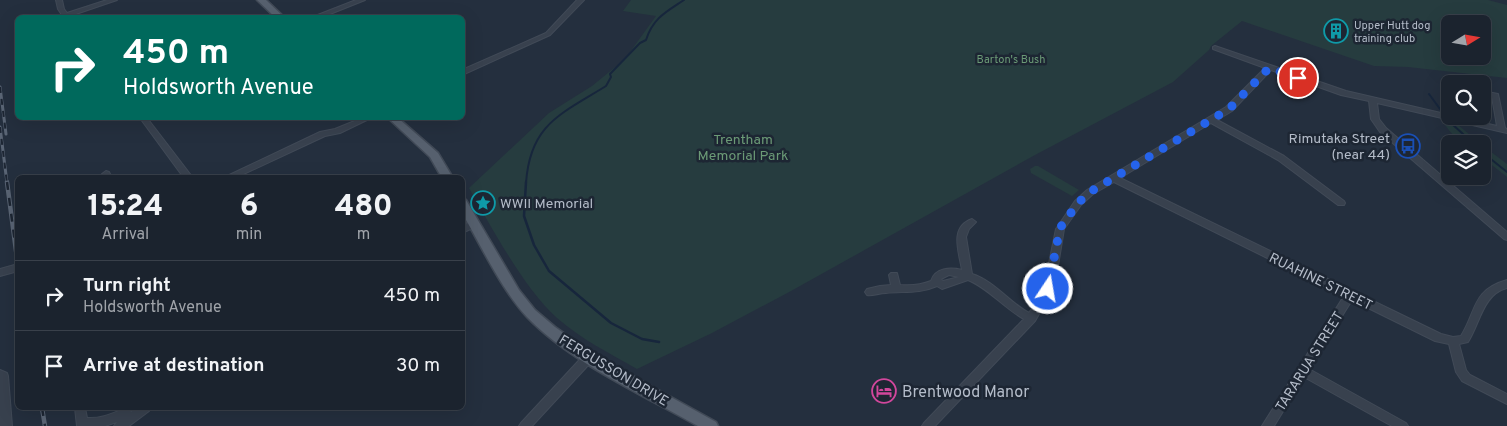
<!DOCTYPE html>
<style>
body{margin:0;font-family:Overpass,sans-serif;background:#242b36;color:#f1f3f6;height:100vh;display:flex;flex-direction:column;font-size:19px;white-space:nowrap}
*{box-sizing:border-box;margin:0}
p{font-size:16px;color:#a0a4aa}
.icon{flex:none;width:28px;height:28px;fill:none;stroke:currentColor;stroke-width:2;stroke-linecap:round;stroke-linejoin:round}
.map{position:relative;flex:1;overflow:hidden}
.details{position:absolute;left:15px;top:175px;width:450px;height:235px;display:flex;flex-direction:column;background:#1b232e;border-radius:8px;box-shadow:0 5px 20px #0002,0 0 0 1px #39404a}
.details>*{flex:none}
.guide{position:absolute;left:15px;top:15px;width:450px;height:105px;border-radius:8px;box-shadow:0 5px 20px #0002,0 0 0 1px #39404a;background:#00695c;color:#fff;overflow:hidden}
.needle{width:32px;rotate:79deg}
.buttons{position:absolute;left:1441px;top:15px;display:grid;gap:10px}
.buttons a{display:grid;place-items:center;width:50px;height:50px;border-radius:8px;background:#1b232e;box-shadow:0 5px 20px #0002,0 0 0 1px #39404a;font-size:25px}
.pin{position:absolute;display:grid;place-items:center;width:42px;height:42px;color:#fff;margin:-21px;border:2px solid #fff;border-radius:50%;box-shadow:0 1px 5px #0007}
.me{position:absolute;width:55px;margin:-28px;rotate:12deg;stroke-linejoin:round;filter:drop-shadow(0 0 4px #0008)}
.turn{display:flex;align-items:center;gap:18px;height:105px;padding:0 25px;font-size:22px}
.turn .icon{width:65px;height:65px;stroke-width:2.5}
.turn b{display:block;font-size:35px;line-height:42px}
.eta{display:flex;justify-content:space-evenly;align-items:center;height:85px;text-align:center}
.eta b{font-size:30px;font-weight:800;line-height:35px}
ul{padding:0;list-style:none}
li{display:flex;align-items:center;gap:15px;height:70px;padding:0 25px;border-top:1px solid #39404a}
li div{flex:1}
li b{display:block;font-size:19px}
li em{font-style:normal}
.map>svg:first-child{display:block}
.green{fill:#263c3f;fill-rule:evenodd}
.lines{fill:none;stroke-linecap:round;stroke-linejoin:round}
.stream-far1{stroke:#17263c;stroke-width:2}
.stream{stroke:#17263c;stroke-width:2.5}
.minor-casing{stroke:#414a57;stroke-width:2}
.major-casing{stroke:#414a57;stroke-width:3}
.minor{fill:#38414e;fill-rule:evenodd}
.major{fill:#56606e;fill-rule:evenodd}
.rail-far1-casing{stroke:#5a6575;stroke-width:3}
.rail-casing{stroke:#5a6575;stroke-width:4.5}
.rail-far1{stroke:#1d2633;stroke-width:2;stroke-dasharray:6;stroke-linecap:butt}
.rail{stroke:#1d2633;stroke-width:2.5;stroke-dasharray:8;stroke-linecap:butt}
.route{stroke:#2563eb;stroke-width:9;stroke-dasharray:0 16.2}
.labels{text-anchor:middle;stroke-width:5;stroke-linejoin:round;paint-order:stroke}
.far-poi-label{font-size:11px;fill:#b4bcc9;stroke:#1d2633;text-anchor:start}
.far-park-label{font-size:11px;fill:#6b9a76;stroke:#1d2633}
.poi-label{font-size:14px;fill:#b4bcc9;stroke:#1d2633;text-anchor:end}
.park-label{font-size:14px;fill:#6b9a76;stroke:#1d2633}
.street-label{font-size:14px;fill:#b4bcc9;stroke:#1d2633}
.near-poi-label{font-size:16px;fill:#b4bcc9;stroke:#1d2633;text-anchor:start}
</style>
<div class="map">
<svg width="1507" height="426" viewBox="0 0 1507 426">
<rect width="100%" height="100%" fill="#242f3e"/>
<g class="green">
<path d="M631 0H1488L1507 5V78L1408 67 1374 66 1242 21 1211 46 1209 50 1173 82 1035 155 791 291 712 333 637 369C609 353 581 339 557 318 523 287 492 228 469 188L549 113 592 86 625 59 656 16 623 11ZM1450 24H1482V56H1450Z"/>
<path d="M1442 121 1458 125 1481 144C1458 144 1455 138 1442 121Z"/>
<polygon points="1482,145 1507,164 1507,177 1483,158"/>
<polygon points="1035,166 1038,166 1079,190 1072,196 1031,173 1030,169"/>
</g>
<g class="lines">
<g class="stream-far1">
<polyline points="1429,94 1440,109"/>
<polyline points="1452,124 1474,144"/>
<polyline points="1482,152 1507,172"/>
<path d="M526 183C530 124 561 114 606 86L611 77 610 74 640 43 646 40C653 18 666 12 684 0"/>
</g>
<polyline class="stream" points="526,182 524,216 534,245 549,271 611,323 642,339 659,342"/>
<g class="minor-casing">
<g id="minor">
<polygon points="56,0 62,0 64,9 67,13 107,0 117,0 70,16 71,18 64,18 58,9"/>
<polygon points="356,0 365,0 320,18 310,18"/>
<polygon points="577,0 584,0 550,35 462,75 462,70 546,33"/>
<path d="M1215 46 1346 91 1497 126 1492 97 1482 95V91L1498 94 1505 128 1507 129V133L1377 103 1379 119 1386 128 1507 232V240L1504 239 1380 132 1371 119 1369 101 1341 95 1271 70 1232 111 1217 120 1284 156 1344 201 1345 203 1344 205H1338L1278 160 1211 123 1120 178 1441 334 1453 337 1461 336C1477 310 1472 290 1507 280V288C1483 294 1480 323 1468 342L1459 344 1466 370 1470 375 1507 394V404L1462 381 1456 372 1449 344 1435 341 1352 300 1309 369 1406 423 1408 426H1392L1304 377 1274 426H1262L1344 296 1114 182 1093 194 1081 205 1064 229 1056 278 1047 300 1035 321 935 426H922L924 423 1024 319C1004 308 988 288 968 280L942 289 937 286C919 294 904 291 886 293 879 293 873 296 867 295L865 292 867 289 880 286 891 285 889 275 891 273H897L900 285C911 286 921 285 931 281 935 268 950 267 962 270 959 252 949 227 972 219L976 222 969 229 966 237 972 274C994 281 1009 302 1029 313L1038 299 1046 278 1056 229 1075 201 1087 190 1226 107 1265 68 1213 49V47ZM949 275 959 277 943 281 941 279Z"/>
<polygon points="140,118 147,118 193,178 184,178"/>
<polygon points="362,118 371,118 340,133 325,136 235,178 223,178 320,132 335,129"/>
<polygon points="106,171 109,172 112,178 104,178 102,174"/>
<polygon points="474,221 477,222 478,224 477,226 462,233 462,226"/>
<polygon points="18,264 18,271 0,276 0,269"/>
<polygon points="588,354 592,355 593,358 592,361 532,426 519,426 521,423 584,355"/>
<polygon points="0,370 7,373 8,376 12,426 0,426"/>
<path d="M75 408H85L87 418C102 419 113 413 126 408L130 410 131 412 137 408H150L149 411 129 426H114L117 422 105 426H77Z"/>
</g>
</g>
<g class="major-casing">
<g id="major">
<polygon points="257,0 266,0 285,18 276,18"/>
<polygon points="388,118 398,118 438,153 453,178 442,178 430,157"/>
<path d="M462 199 466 200 519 290 535 310 555 327 593 354 716 422 718 426H698C643 395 570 362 527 317 501 289 482 247 462 213Z"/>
</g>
</g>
<use href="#minor" class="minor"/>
<use href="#major" class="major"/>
<g class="rail-far1-casing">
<g id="rail-far1">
<polyline points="0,87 6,134"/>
<polyline points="0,127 7,183"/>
</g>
</g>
<g class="rail-casing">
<g id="rail">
<polyline points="7,182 18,266"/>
<polyline points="42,408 45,426"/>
</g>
</g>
<use href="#rail-far1" class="rail-far1"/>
<use href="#rail" class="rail"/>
</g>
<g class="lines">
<polyline class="route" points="1048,289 1060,228 1078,203 1090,192 1229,109 1269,68 1298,78"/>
</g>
<defs>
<g id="building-ring" transform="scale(1.25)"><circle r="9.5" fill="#1d2633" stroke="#0f9aa8" stroke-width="1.5"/><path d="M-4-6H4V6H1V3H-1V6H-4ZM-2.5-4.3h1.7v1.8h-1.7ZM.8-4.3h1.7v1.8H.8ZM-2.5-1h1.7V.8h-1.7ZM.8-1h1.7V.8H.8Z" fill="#0f9aa8"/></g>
<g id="bus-ring" transform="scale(1.25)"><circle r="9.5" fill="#1d2633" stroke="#1a4fb4" stroke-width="1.5"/><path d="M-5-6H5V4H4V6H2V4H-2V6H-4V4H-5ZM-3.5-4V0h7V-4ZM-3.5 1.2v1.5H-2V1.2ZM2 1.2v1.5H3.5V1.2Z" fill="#1a4fb4"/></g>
<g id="sight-ring" transform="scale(1.25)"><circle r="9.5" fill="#1d2633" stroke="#0f9aa8" stroke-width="1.5"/><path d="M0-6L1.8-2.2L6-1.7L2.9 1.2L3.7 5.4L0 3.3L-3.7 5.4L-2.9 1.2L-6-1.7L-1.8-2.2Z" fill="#0f9aa8"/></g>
<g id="hotel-ring" transform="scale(1.25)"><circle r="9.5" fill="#1d2633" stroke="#d1479c" stroke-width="1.5"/><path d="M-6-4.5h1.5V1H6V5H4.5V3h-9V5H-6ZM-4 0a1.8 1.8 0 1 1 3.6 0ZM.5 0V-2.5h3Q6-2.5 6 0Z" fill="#d1479c"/></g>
</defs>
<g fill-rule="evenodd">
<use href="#building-ring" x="1336" y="31"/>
<use href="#bus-ring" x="1408" y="146"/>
<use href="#sight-ring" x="483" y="203"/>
<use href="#hotel-ring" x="884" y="391"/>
</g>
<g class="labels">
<g class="far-poi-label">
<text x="1354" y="29">Upper Hutt dog<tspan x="1354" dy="13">training club</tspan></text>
</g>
<g class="far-park-label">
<text x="1011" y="63">Barton's Bush</text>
</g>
<g class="poi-label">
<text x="1390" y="143">Rimutaka Street<tspan x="1390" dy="16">(near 44)</tspan></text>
<text x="500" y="208" text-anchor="start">WWII Memorial</text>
</g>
<g class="park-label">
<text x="743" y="144">Trentham<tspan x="743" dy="16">Memorial Park</tspan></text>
</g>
<g class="street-label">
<text transform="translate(1321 281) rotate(26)" y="5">RUAHINE STREET</text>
<text transform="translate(1309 361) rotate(-58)" y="5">TARARUA STREET</text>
<text transform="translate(614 370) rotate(31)" y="5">FERGUSSON DRIVE</text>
</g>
<g class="near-poi-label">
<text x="902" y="397">Brentwood Manor</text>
</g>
</g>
</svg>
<div class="buttons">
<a><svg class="needle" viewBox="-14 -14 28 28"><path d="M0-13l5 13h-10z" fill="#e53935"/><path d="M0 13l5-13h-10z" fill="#a0a4aa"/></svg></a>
<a><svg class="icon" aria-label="search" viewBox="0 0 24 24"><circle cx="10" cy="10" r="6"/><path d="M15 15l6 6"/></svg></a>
<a><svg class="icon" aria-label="layers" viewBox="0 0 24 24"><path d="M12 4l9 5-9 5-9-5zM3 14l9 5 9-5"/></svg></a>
</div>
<div class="pin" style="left:1298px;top:78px;background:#d93025"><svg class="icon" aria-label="arrive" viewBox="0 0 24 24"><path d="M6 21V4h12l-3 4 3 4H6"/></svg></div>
<svg class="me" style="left:1048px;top:289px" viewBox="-20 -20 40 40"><circle r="17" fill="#2563eb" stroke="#fff" stroke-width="3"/><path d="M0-11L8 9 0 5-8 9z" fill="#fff"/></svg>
<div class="guide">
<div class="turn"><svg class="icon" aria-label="right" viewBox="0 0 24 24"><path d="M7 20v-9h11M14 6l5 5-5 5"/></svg><div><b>450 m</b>Holdsworth Avenue</div></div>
</div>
<section class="details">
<div class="eta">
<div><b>15:24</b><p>Arrival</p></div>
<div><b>6</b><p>min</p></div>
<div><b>480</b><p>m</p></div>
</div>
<ul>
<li><svg class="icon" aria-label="right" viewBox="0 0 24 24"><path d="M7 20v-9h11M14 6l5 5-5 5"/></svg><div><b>Turn right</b><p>Holdsworth Avenue</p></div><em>450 m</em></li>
<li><svg class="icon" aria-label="arrive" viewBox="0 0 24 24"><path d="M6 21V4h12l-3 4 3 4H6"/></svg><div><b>Arrive at destination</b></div><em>30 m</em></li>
</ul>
</section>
</div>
